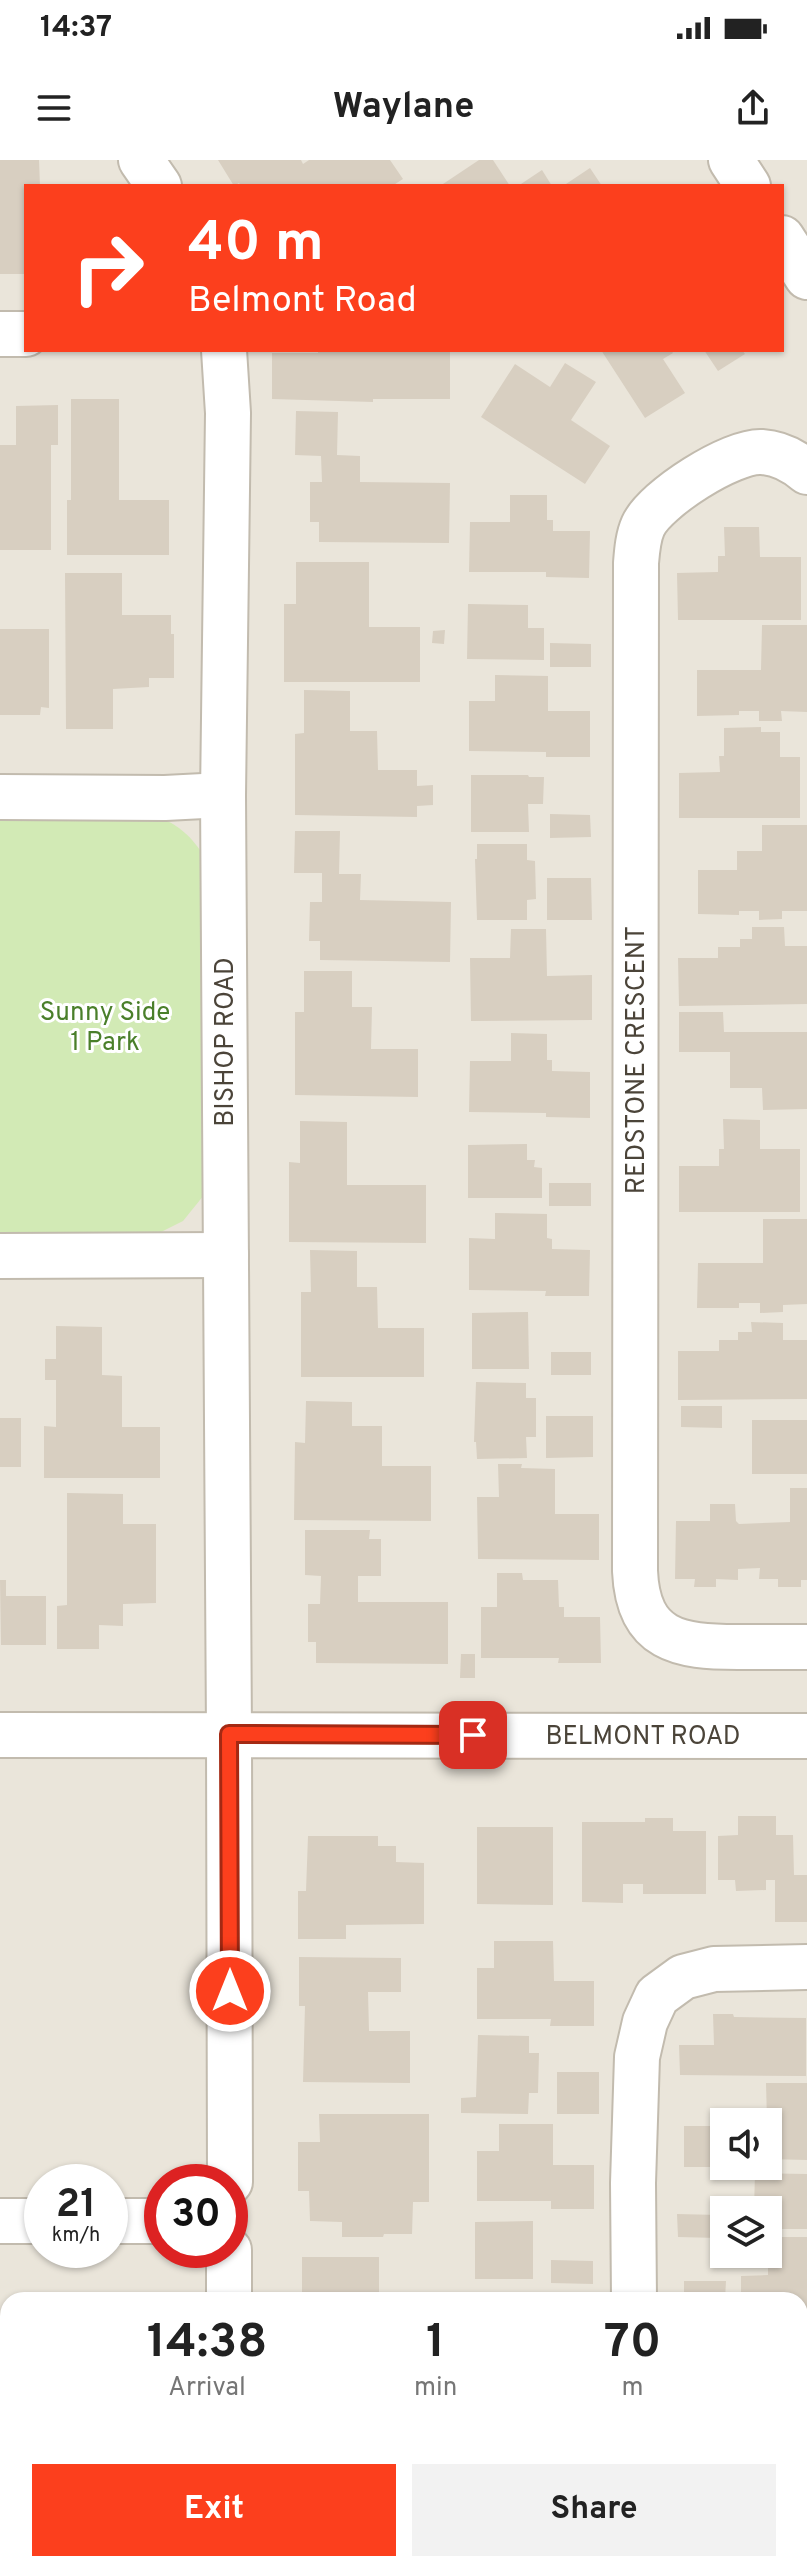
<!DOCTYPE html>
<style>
body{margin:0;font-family:Overpass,sans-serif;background:#f2f2f2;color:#222;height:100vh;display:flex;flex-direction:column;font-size:30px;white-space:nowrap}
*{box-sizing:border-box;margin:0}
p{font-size:26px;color:#767676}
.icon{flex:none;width:44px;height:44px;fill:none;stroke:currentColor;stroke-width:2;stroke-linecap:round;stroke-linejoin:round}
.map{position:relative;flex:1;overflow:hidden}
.details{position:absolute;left:0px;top:2132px;width:808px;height:280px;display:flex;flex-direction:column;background:#fff;border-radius:24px 24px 0 0;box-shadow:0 2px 6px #0004}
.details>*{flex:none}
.top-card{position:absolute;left:24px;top:24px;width:760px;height:168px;border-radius:0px;box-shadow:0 2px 6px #0004;background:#fc3f1d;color:#fff;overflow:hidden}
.tools{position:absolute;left:710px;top:1948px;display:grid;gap:16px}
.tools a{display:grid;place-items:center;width:72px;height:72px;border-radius:0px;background:#fff;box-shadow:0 2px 6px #0004;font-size:40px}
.speed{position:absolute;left:24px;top:2004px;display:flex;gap:16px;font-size:40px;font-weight:700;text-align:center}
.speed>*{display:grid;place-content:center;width:104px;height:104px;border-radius:50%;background:#fff;box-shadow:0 2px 6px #0004;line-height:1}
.speed small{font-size:20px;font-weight:400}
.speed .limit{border:12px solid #d22;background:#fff;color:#111}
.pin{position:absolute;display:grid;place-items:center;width:68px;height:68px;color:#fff;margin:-34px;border-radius:16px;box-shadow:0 4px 12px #0006}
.me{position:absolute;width:88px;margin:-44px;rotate:0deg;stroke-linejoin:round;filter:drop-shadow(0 0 6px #0008)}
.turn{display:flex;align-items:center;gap:28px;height:168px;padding:0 32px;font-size:36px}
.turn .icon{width:104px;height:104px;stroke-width:2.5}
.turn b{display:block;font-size:56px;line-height:68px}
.eta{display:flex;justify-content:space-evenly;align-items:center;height:136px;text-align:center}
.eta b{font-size:48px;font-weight:700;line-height:56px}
.button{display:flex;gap:16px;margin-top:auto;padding:16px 32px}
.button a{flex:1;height:92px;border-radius:0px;background:#fc3f1d;color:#fff;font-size:32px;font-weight:700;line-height:92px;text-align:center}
.button a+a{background:#f2f2f2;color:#222}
.status{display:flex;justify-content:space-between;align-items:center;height:56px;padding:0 40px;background:#fff;direction:ltr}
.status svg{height:22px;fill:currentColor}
header{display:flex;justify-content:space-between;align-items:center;height:104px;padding:0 32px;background:#fff;font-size:36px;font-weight:700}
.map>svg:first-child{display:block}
.residential{fill:#eae5da;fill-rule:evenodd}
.green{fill:#d2eab5}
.building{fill:#d8cfc1}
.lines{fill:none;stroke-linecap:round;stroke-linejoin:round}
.minor-casing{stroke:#c2bbae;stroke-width:48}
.tertiary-casing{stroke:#c2bbae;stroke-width:48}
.minor{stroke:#fff;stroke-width:44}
.tertiary{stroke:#fff;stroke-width:44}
.route-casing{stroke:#a42913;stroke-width:20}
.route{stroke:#fc3f1d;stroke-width:14}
.labels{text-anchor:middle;stroke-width:6;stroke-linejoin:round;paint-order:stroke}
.park-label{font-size:26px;fill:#4a7f2a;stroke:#fff}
.street-label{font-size:26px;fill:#4b4439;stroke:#fff}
</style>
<div class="status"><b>14:37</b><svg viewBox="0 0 49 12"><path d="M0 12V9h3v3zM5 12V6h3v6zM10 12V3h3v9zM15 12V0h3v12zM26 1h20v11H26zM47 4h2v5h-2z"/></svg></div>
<header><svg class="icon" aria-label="menu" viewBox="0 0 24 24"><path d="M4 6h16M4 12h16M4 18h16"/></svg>Waylane<svg class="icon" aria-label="share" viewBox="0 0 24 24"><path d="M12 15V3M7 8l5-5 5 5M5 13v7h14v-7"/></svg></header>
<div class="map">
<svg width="807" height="2412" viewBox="0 0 807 2412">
<rect width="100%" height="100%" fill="#f6f3ec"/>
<path class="residential" d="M0 0H807V2412H0ZM26 26H782V190H26ZM724 1962H768V2006H724ZM42 2022H110V2090H42ZM162 2022H230V2090H162ZM724 2050H768V2094H724ZM8 2140H800V2404H8Z"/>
<path class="green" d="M0 655 156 656C177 664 189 674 202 693L204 1035 183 1061 153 1076H0Z"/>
<g class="building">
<polygon points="0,0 39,0 40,26 26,26 26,114 0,114"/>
<polygon points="218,0 301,0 303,4 309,0 390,0 403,19 392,26 241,26 239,23 234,26"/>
<polygon points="479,0 493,0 510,26 440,26"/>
<polygon points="590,8 602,26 563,26"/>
<polygon points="542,10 552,26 518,26"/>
<polygon points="318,190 450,192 450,239 373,239 373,242 272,239 272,193 318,193"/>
<polygon points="601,190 671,190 673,193 663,199 685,233 645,258"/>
<polygon points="704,190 742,190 745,194 718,211"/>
<polygon points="565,203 596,222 571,260 610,286 585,324 481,257 515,204 550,227"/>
<polygon points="71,239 119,239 119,340 169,340 169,395 67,395 67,340 71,340"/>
<polygon points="58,245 58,285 51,285 51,390 0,390 0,285 16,285 16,246"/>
<polygon points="296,251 338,252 337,295 360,296 360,322 450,323 449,383 319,382 319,362 310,362 310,322 322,322 321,296 295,295"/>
<polygon points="510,335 547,335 547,360 553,360 553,371 590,371 589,418 546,417 546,412 469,412 470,362 510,362"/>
<polygon points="724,367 759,367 760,397 801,397 801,460 678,460 677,413 718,412 718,396 725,396"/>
<polygon points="296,402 369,402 369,467 420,467 420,522 284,522 284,444 296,444"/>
<polygon points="65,413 122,413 122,455 171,455 171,474 174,474 174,518 149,518 149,527 113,529 113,569 66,569"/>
<polygon points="468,444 528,445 528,468 544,468 544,500 467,499"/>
<polygon points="762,465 807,465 807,552 781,551 782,561 759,561 759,551 739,551 739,555 697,556 697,510 761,510"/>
<polygon points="0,469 49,469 49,548 41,547 40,555 0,555"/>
<polygon points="445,470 444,484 432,483 433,471"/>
<polygon points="550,483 591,484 591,507 550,507"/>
<polygon points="495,515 548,516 548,551 590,551 590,597 546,597 546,592 469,591 469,541 495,541"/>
<polygon points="304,530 350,531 350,571 377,571 378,610 417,610 417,626 433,625 433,645 417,646 417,657 295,655 295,574 304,573"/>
<polygon points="761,567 761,572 780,572 780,597 800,597 800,658 679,658 679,613 720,612 719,596 724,596 724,568"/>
<polygon points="471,615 528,615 529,617 544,617 543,644 528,644 529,672 471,672"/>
<polygon points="550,654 590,655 591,677 550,678"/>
<polygon points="762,665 807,665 807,751 782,751 782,759 759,760 759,751 739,751 739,755 698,754 698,710 737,710 737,691 762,691"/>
<polygon points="295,671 340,671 339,714 361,714 360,740 451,742 450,802 320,800 320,781 309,781 310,742 322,742 322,713 294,713"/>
<polygon points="477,684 527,684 527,700 535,701 536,739 527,740 527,760 477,760 475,699 477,699"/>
<polygon points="547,718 591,718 592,760 547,760"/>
<polygon points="752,767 784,767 785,786 807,786 807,844 679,846 678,798 718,798 718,787 740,787 740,779 752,779"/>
<polygon points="511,769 546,769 547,816 592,815 592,860 471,861 470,798 510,798"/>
<polygon points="304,811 352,811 352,847 372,847 371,889 418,889 418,937 295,935 295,852 304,852"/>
<polygon points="679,852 723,852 724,872 807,872 807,949 763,950 762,928 730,928 730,892 679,892"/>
<polygon points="511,873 547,874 547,900 552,900 552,911 590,912 590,958 546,957 546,953 469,952 470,901 511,901"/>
<polygon points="723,959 760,960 760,989 800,989 800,1052 679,1052 679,1006 719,1006 719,989 724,989"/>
<polygon points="300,961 347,962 347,1025 426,1025 426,1083 289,1082 289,1002 300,1003"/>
<polygon points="527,984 527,1000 535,1000 534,1007 542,1008 542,1038 468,1038 468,985"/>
<rect x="549" y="1023" width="42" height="23"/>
<polygon points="495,1053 547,1054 547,1078 552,1079 552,1089 590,1090 589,1136 545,1136 546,1131 469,1130 469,1078 495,1079"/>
<polygon points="763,1059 807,1059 807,1144 783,1145 783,1152 760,1153 760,1143 739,1143 739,1148 697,1148 698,1103 763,1103"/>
<polygon points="310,1090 357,1091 357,1127 377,1127 378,1168 424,1168 424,1217 301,1217 301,1132 311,1132"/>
<polygon points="528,1152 529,1209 472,1209 472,1153"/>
<polygon points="751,1162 783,1163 783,1180 807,1180 807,1239 678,1240 678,1191 719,1191 719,1180 738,1180 738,1172 752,1172"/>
<polygon points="56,1166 102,1167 102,1215 122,1216 122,1267 160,1267 160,1318 44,1318 44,1266 56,1267 56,1220 45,1220 45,1199 56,1199"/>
<rect x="551" y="1192" width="40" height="23"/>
<polygon points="476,1222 526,1223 526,1238 536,1238 536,1277 526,1277 527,1298 477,1299 476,1282 474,1282"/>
<polygon points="306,1241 352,1242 352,1266 382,1266 382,1306 431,1306 431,1361 294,1360 295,1282 305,1283"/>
<polygon points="681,1246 722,1246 722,1268 681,1267"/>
<polygon points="546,1256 593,1256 593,1297 546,1298"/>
<rect x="0" y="1258" width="21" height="49"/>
<rect x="752" y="1260" width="55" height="54"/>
<polygon points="498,1304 522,1304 521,1308 555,1309 555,1354 599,1354 599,1400 478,1399 477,1337 499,1337"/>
<polygon points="790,1328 807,1328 807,1420 801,1420 801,1427 778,1427 778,1419 759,1419 760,1408 738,1409 738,1420 716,1419 716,1427 694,1427 695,1419 675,1419 676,1361 710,1361 710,1344 735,1344 736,1361 739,1364 790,1362"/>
<polygon points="67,1333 123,1334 123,1364 156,1364 156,1443 123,1444 123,1466 99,1465 99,1489 57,1489 57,1446 67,1445"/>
<polygon points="305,1370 370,1370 369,1379 381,1379 381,1416 358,1416 358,1442 448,1442 448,1504 316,1503 316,1482 308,1482 308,1444 320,1444 321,1416 305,1415"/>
<polygon points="497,1413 522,1413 523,1420 558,1420 559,1447 564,1447 564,1457 600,1457 601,1503 558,1503 559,1498 481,1498 481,1447 497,1447"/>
<polygon points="0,1420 6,1420 6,1436 46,1436 46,1485 1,1485"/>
<polygon points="461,1494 475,1494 475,1518 460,1518"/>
<polygon points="738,1656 776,1656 776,1675 793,1675 794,1715 807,1715 807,1762 775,1762 775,1720 766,1720 766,1730 736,1731 735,1720 718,1720 718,1676 738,1675"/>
<polygon points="645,1658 673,1658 673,1671 706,1671 706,1734 643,1734 643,1724 623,1724 623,1743 582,1742 582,1662 645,1662"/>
<polygon points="477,1667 553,1667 553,1745 477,1744"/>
<polygon points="308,1676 378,1676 378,1686 396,1686 396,1702 424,1703 424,1764 346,1765 346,1779 298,1779 298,1731 306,1731"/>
<polygon points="494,1781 553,1781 554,1821 594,1821 594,1866 550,1866 551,1859 477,1859 477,1808 494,1808"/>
<polygon points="299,1797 401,1798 401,1832 368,1832 369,1871 410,1871 410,1923 303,1922 305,1846 299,1846"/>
<polygon points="713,1854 733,1854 734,1857 806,1858 806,1916 680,1915 679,1885 714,1885"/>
<polygon points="478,1875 529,1876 529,1893 539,1893 538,1933 529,1933 528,1954 461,1953 461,1938 476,1937"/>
<rect x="557" y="1912" width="42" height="42"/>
<polygon points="766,1923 807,1923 807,2000 768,1999"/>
<polygon points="319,1954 429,1954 429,2042 413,2042 412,2074 384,2074 383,2077 342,2077 342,2062 310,2061 309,2031 298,2031 298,1982 320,1982"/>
<polygon points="499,1964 553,1964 553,2005 594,2005 594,2049 551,2049 551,2041 477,2041 477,1991 499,1991"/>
<rect x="684" y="1966" width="40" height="41"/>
<polygon points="755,2013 807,2014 807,2069 768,2069 768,2050 754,2050"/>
<polygon points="677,2054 718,2055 718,2078 678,2077"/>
<polygon points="533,2061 533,2119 475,2119 475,2062"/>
<polygon points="768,2077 807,2077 807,2153 800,2153 800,2140 741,2140 741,2116 768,2115"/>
<rect x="302" y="2097" width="77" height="43"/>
<polygon points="551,2100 593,2101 593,2124 551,2123"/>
<polygon points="684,2121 726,2121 725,2140 684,2140"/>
<rect x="515" y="2134" width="38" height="6"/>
<rect x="800" y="2180" width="5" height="58"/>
<rect x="800" y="2253" width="7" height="55"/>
<polygon points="303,2404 346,2404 345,2412 303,2412"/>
<rect x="357" y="2404" width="91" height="8"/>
</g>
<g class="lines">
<g class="minor-casing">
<g id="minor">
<polyline points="141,0 159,26"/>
<polyline points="0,174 26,174"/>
<polyline points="224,190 228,253 223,635 229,1574 230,2022"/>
<path d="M807 312C794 301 779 293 762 292 732 290 655 339 643 366 638 377 637 391 636 403L635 1411C638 1481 679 1487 738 1487 761 1487 784 1487 807 1487"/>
<polyline points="0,637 165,638 223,635"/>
<polyline points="0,1096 226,1095"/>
<polyline points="0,1575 807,1576"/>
<polyline points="0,2061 42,2061"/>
<polyline points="110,2061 162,2061"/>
<polyline points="229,2140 229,2090"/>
<polyline points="634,2140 633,2023 637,1897 645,1862 657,1836 683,1817 714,1809 807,1807"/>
<polyline points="800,2348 807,2348"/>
<polyline points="229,2412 229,2404"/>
</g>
</g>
<g class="tertiary-casing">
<g id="tertiary">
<polyline points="731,0 748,26"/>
<polyline points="782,78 807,117"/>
</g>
</g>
<use href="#minor" class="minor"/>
<use href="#tertiary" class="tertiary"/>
</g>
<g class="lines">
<g class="route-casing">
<polyline id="route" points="230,1831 229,1574 473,1575"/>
</g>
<use href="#route" class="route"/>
</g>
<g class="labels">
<g class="park-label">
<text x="105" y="860">Sunny Side<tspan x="105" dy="30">1 Park</tspan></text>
</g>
<g class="street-label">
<text transform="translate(224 882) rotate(-90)" y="9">BISHOP ROAD</text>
<text transform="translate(635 900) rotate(-90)" y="9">REDSTONE CRESCENT</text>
<text x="643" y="1584">BELMONT ROAD</text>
</g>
</g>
</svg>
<div class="tools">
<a><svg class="icon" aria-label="sound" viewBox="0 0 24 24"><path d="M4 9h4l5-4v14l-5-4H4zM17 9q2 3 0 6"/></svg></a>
<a><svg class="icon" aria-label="layers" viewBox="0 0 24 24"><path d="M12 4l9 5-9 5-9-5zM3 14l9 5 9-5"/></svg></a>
</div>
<div class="speed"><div>21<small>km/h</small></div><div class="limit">30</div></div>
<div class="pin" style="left:473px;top:1575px;background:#d93025"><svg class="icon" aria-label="arrive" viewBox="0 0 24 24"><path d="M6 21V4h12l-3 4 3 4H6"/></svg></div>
<svg class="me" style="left:230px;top:1831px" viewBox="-20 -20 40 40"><circle r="17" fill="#fc3f1d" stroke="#fff" stroke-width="3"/><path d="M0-11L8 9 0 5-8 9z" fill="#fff"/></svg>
<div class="top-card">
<div class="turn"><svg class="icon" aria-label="right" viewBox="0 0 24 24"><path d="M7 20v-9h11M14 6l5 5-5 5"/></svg><div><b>40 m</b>Belmont Road</div></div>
</div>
<section class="details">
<div class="eta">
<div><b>14:38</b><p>Arrival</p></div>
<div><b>1</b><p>min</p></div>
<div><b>70</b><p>m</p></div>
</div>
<div class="button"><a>Exit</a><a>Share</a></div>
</section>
</div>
